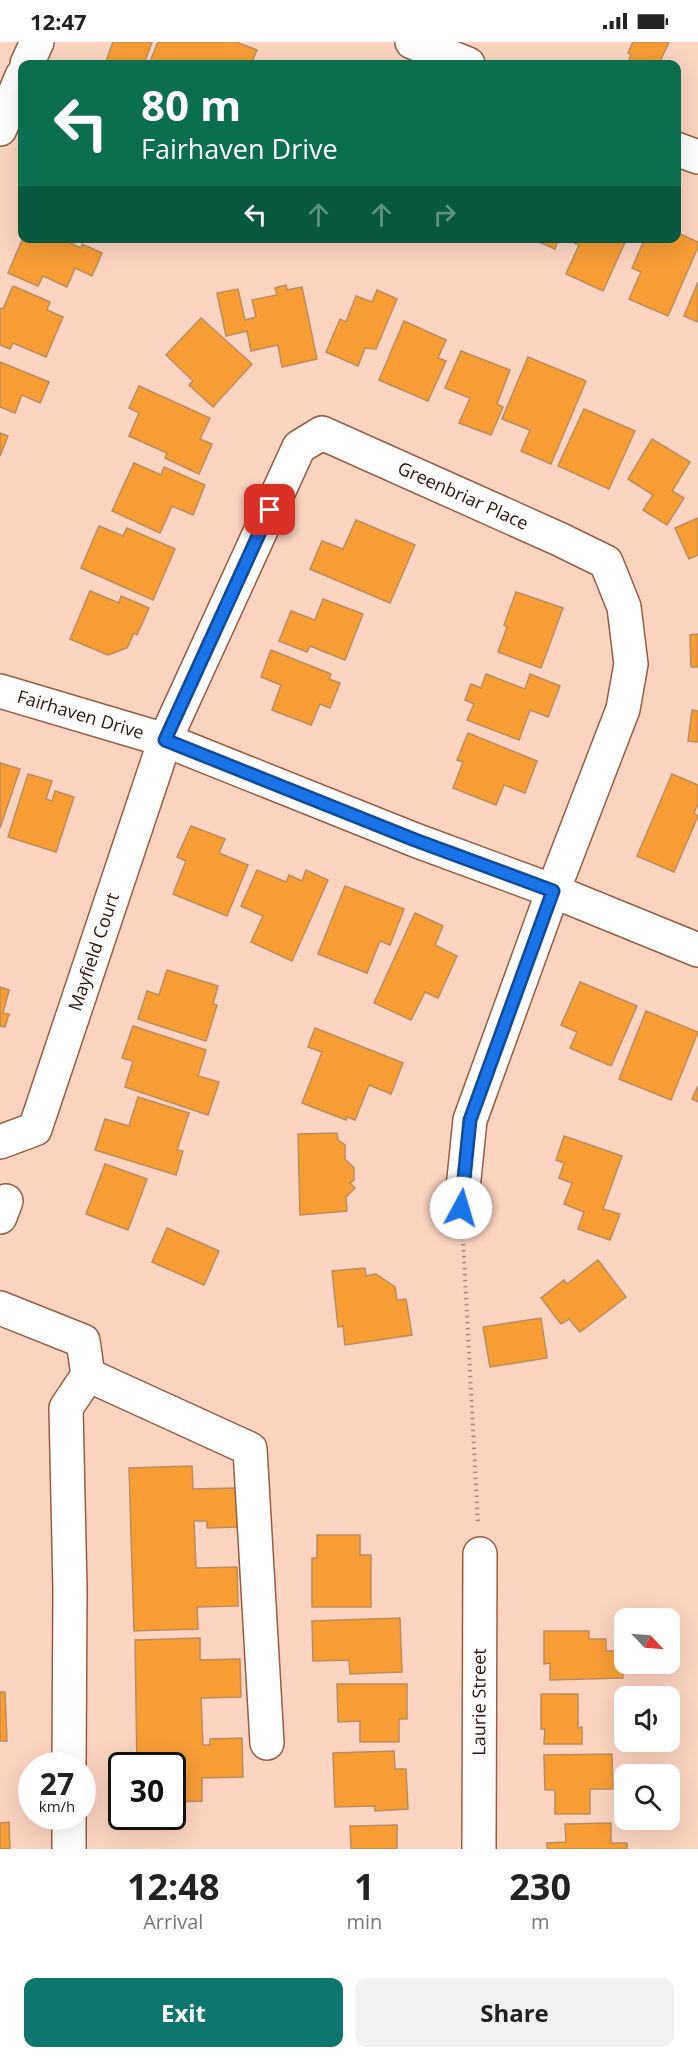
<!DOCTYPE html>
<style>
body{margin:0;font-family:"Open Sans",sans-serif;background:#f2f2f2;color:#222;height:100vh;display:flex;flex-direction:column;font-size:22px;white-space:nowrap}
*{box-sizing:border-box;margin:0}
p{font-size:20px;color:#767676}
.icon{flex:none;width:33px;height:33px;fill:none;stroke:currentColor;stroke-width:2;stroke-linecap:round;stroke-linejoin:round}
.map{position:relative;height:1807px;overflow:hidden}
.side{display:flex;flex-direction:column;background:#fff;flex:1}
.side>*{flex:none}
.banner{position:absolute;left:18px;top:18px;width:663px;height:183px;border-radius:12px;box-shadow:0 6px 24px #0002;background:#0b6e4f;color:#fff;overflow:hidden}
.needle{width:39px;rotate:115deg}
.buttons{position:absolute;left:614px;top:1566px;display:grid;gap:12px}
.buttons a{display:grid;place-items:center;width:66px;height:66px;border-radius:12px;background:#fff;box-shadow:0 6px 24px #0002;font-size:30px}
.speed{position:absolute;left:18px;top:1710px;display:flex;gap:12px;font-size:30px;font-weight:700;text-align:center}
.speed>*{display:grid;place-content:center;width:78px;height:78px;border-radius:50%;background:#fff;box-shadow:0 6px 24px #0002;line-height:1}
.speed small{font-size:15px;font-weight:400}
.speed .limit{border:3px solid #111;border-radius:9px;background:#fff;color:#111}
.pin{position:absolute;display:grid;place-items:center;width:51px;height:51px;color:#fff;margin:-26px;border-radius:12px;box-shadow:0 3px 9px #0006}
.me{position:absolute;width:66px;margin:-33px;rotate:6deg;stroke-linejoin:round;filter:drop-shadow(0 0 4px #0008)}
.turn{display:flex;align-items:center;gap:21px;height:126px;padding:0 24px;font-size:27px}
.turn .icon{width:78px;height:78px;stroke-width:2.5}
.turn b{display:block;font-size:42px;line-height:51px}
.lanes{display:flex;align-items:center;height:57px;padding:0 24px;background:#0003;justify-content:center;gap:30px;direction:ltr}
.lanes .off{opacity:.35}
.eta{display:flex;justify-content:space-evenly;align-items:center;height:102px;text-align:center}
.eta b{font-size:36px;font-weight:700;line-height:42px}
.button{display:flex;gap:12px;margin-top:auto;padding:12px 24px}
.button a{flex:1;height:69px;border-radius:12px;background:#0f766e;color:#fff;font-size:24px;font-weight:700;line-height:69px;text-align:center}
.button a+a{background:#f2f2f2;color:#222}
.status{display:flex;justify-content:space-between;align-items:center;height:42px;padding:0 30px;background:#fff;direction:ltr}
.status svg{height:16px;fill:currentColor}
.map>svg:first-child{display:block}
.building{fill:#f69d34;stroke:#bf8d5c;stroke-width:1.5}
.lines{fill:none;stroke-linecap:round;stroke-linejoin:round}
.minor-casing{stroke:#985c41;stroke-width:36}
.path{stroke:#ac897a;stroke-width:4;stroke-dasharray:1.5 4.5;stroke-linecap:butt}
.minor{stroke:#fff;stroke-width:33}
.route-casing{stroke:#114b97;stroke-width:15}
.route{stroke:#1a73e8;stroke-width:10}
.labels{text-anchor:middle;stroke-width:4.5;stroke-linejoin:round;paint-order:stroke}
.street-label{font-size:18px;fill:#2e160b;stroke:#f5e7e1}
</style>
<div class="status"><b>12:47</b><svg viewBox="0 0 49 12"><path d="M0 12V9h3v3zM5 12V6h3v6zM10 12V3h3v9zM15 12V0h3v12zM26 1h20v11H26zM47 4h2v5h-2z"/></svg></div>
<div class="map">
<svg width="698" height="1807" viewBox="0 0 698 1807">
<rect width="100%" height="100%" fill="#fdd3c1"/>
<g class="building">
<polygon points="113,0 152,0 144,22 105,22"/>
<polygon points="158,0 236,0 257,8 251,22 149,22"/>
<polygon points="633,0 669,0 659,22 627,22 631,13 628,11"/>
<polygon points="676,190 698,200 698,205 668,274 629,257 641,230 632,226 645,196 676,196"/>
<polygon points="23,196 60,196 81,206 82,202 102,211 92,234 75,226 67,245 43,234 38,244 8,231"/>
<polygon points="530,196 559,196 555,207"/>
<polygon points="572,196 627,196 603,249 566,232 579,203 570,199"/>
<polygon points="698,240 698,280 684,274"/>
<polygon points="286,243 287,248 302,245 317,317 282,325 278,303 251,309 247,289 226,294 217,251 238,247 245,278 256,275 252,258 277,253 275,246"/>
<polygon points="13,244 50,260 47,268 63,275 46,315 13,301 10,307 0,303 0,266 3,267"/>
<polygon points="377,248 397,257 376,307 365,306 358,324 326,310 340,277 346,280 356,254 372,260"/>
<polygon points="201,276 252,322 213,365 189,343 193,339 166,313"/>
<polygon points="404,279 446,298 438,316 446,319 428,359 379,338"/>
<polygon points="461,309 510,328 497,362 503,365 491,393 459,381 470,356 445,346"/>
<polygon points="528,315 586,339 551,422 521,409 530,388 502,377"/>
<polygon points="0,320 49,340 40,361 22,353 15,371 0,365"/>
<polygon points="139,344 210,376 200,397 212,402 199,432 165,416 167,411 129,394 139,371 129,366"/>
<polygon points="584,367 635,389 609,447 558,424"/>
<polygon points="0,391 8,394 0,414"/>
<polygon points="652,397 690,420 672,449 684,456 667,483 643,468 653,453 628,437"/>
<polygon points="134,421 161,433 164,425 205,443 193,473 172,464 160,491 112,469"/>
<polygon points="698,476 698,513 689,517 675,486"/>
<polygon points="356,478 415,503 390,561 310,527 322,499 343,507"/>
<polygon points="99,484 123,494 127,486 175,507 153,558 81,526"/>
<polygon points="90,549 119,561 121,554 149,566 137,593 134,591 127,606 108,613 70,597"/>
<polygon points="516,550 563,566 541,626 498,610 507,585 504,583"/>
<polygon points="323,557 363,572 345,618 310,604 307,610 279,599 291,569 315,578"/>
<polygon points="698,592 698,625 691,625 690,593"/>
<polygon points="271,608 331,632 329,637 340,641 330,666 320,662 311,683 272,668 281,643 261,635"/>
<polygon points="486,632 525,647 530,632 560,644 548,675 530,668 519,698 467,678 474,662 465,658 471,642 481,646"/>
<polygon points="692,668 698,669 698,700 688,699"/>
<polygon points="468,691 537,719 525,751 504,743 496,763 453,746 463,720 457,718"/>
<polygon points="0,721 20,727 0,786"/>
<polygon points="28,732 52,739 46,757 52,759 55,749 74,755 56,810 8,795"/>
<polygon points="672,732 698,743 698,762 694,771 698,774 674,830 637,814"/>
<polygon points="191,784 225,797 219,811 248,823 227,874 173,852 186,819 177,815"/>
<polygon points="257,828 286,840 289,833 302,839 306,828 328,838 292,919 251,900 263,874 241,864"/>
<polygon points="345,844 404,867 390,903 380,899 367,931 318,912"/>
<polygon points="415,871 443,884 435,903 457,914 438,956 425,950 411,978 374,961"/>
<polygon points="167,928 218,944 213,962 217,963 206,999 138,977 147,949 159,953"/>
<polygon points="580,940 637,964 611,1024 570,1006 577,990 561,983"/>
<polygon points="0,945 9,948 3,971 9,972 5,985 0,984"/>
<polygon points="646,969 698,990 671,1058 619,1037"/>
<polygon points="133,984 206,1008 198,1034 219,1040 208,1073 125,1045 133,1019 122,1016"/>
<polygon points="315,986 403,1021 391,1052 369,1043 355,1078 347,1075 346,1078 302,1061 322,1010 308,1005"/>
<polygon points="698,1044 698,1060 692,1057"/>
<polygon points="138,1055 189,1071 177,1108 183,1109 176,1133 95,1108 105,1077 129,1084"/>
<polygon points="337,1091 338,1098 345,1103 345,1117 354,1126 354,1138 350,1141 355,1146 346,1155 347,1169 300,1173 298,1092"/>
<polygon points="564,1094 622,1114 603,1167 620,1172 610,1198 578,1187 584,1170 564,1162 572,1141 559,1136 564,1121 556,1118"/>
<polygon points="105,1122 147,1137 128,1188 86,1172"/>
<polygon points="167,1186 219,1209 204,1243 152,1220"/>
<polygon points="598,1218 626,1255 580,1290 569,1277 561,1282 541,1256 564,1238 567,1242"/>
<polygon points="365,1226 366,1234 376,1232 395,1245 397,1258 406,1257 412,1293 345,1303 343,1284 338,1285 332,1229"/>
<polygon points="541,1276 547,1316 490,1325 483,1285"/>
<polygon points="192,1424 193,1447 236,1446 238,1485 207,1486 207,1479 194,1479 196,1526 237,1525 238,1564 197,1565 198,1587 134,1589 129,1426"/>
<polygon points="317,1493 360,1493 360,1513 371,1513 371,1565 312,1565 312,1516 317,1516"/>
<polygon points="400,1576 402,1630 350,1632 349,1618 313,1619 312,1579"/>
<polygon points="544,1589 589,1589 589,1597 606,1597 606,1609 623,1609 623,1636 550,1638 550,1621 544,1622"/>
<polygon points="200,1596 200,1618 240,1617 241,1655 201,1656 203,1703 210,1703 210,1697 242,1696 243,1735 202,1736 202,1759 172,1760 172,1724 137,1724 135,1598"/>
<polygon points="337,1642 407,1642 407,1677 399,1677 399,1700 360,1700 360,1679 338,1680"/>
<polygon points="0,1650 5,1650 7,1699 0,1699"/>
<polygon points="541,1652 578,1652 578,1686 582,1685 582,1702 544,1702 545,1687 541,1687"/>
<polygon points="394,1709 395,1727 406,1727 408,1767 375,1769 375,1764 335,1765 333,1711"/>
<polygon points="612,1712 613,1747 590,1747 590,1772 555,1772 555,1748 545,1748 544,1713"/>
<polygon points="9,1780 10,1807 0,1807 0,1781"/>
<polygon points="611,1781 611,1801 627,1801 627,1807 547,1807 547,1801 566,1800 565,1782"/>
<polygon points="397,1783 397,1807 351,1807 350,1784"/>
</g>
<g class="lines">
<g class="minor-casing">
<g id="minor">
<polyline points="412,0 468,22"/>
<polyline points="27,22 37,0"/>
<polyline points="0,87 22,34"/>
<polyline points="676,107 698,115"/>
<path id="s1" d="M0 649 165 698 415 798 553 849 698 908"/>
<path id="s2" d="M0 1100 35 1087 165 698 299 405 322 391 559 497 606 520 624 565 631 622 623 667 553 849 470 1078 461 1166"/>
<polyline points="0,1175 6,1159"/>
<polyline points="0,1266 83,1299 88,1333 66,1366 70,1547 69,1724"/>
<polyline points="88,1333 250,1407 267,1701"/>
<polyline points="69,1807 69,1774"/>
<path id="s3" d="M479 1807 480 1512"/>
</g>
</g>
<polyline class="path" points="463,1196 478,1482"/>
<use href="#minor" class="minor"/>
</g>
<g class="lines">
<g class="route-casing">
<polyline id="route" points="270,468 165,698 415,798 553,849 470,1078 461,1166"/>
</g>
<use href="#route" class="route"/>
</g>
<g class="labels">
<g class="street-label">
<text dy="6" stroke="none"><textPath href="#s2" startOffset="951">Greenbriar Place</textPath></text>
<text dy="6" stroke="none"><textPath href="#s1" startOffset="84">Fairhaven Drive</textPath></text>
<text dy="6" stroke="none"><textPath href="#s2" startOffset="224">Mayfield Court</textPath></text>
<text dy="6" stroke="none"><textPath href="#s3" startOffset="147">Laurie Street</textPath></text>
</g>
</g>
</svg>
<div class="buttons">
<a><svg class="needle" viewBox="-14 -14 28 28"><path d="M0-13l5 13h-10z" fill="#e53935"/><path d="M0 13l5-13h-10z" fill="#767676"/></svg></a>
<a><svg class="icon" aria-label="sound" viewBox="0 0 24 24"><path d="M4 9h4l5-4v14l-5-4H4zM17 9q2 3 0 6"/></svg></a>
<a><svg class="icon" aria-label="search" viewBox="0 0 24 24"><circle cx="10" cy="10" r="6"/><path d="M15 15l6 6"/></svg></a>
</div>
<div class="speed"><div>27<small>km/h</small></div><div class="limit">30</div></div>
<div class="pin" style="left:270px;top:468px;background:#d93025"><svg class="icon" aria-label="arrive" viewBox="0 0 24 24"><path d="M6 21V4h12l-3 4 3 4H6"/></svg></div>
<svg class="me" style="left:461px;top:1166px" viewBox="-20 -20 40 40"><circle r="19" fill="#fff"/><path d="M0-13L10 11 0 6-10 11z" fill="#1a73e8"/></svg>
<div class="banner">
<div class="turn"><svg class="icon" aria-label="left" viewBox="0 0 24 24"><path d="M17 20v-9H6M10 6l-5 5 5 5"/></svg><div><b>80 m</b>Fairhaven Drive</div></div>
<div class="lanes"><svg class="icon" aria-label="left" viewBox="0 0 24 24"><path d="M17 20v-9H6M10 6l-5 5 5 5"/></svg><svg class="icon off" aria-label="ahead" viewBox="0 0 24 24"><path d="M12 20V5M6 11l6-6 6 6"/></svg><svg class="icon off" aria-label="ahead" viewBox="0 0 24 24"><path d="M12 20V5M6 11l6-6 6 6"/></svg><svg class="icon off" aria-label="right" viewBox="0 0 24 24"><path d="M7 20v-9h11M14 6l5 5-5 5"/></svg></div>
</div>
</div>
<section class="side">
<div class="eta">
<div><b>12:48</b><p>Arrival</p></div>
<div><b>1</b><p>min</p></div>
<div><b>230</b><p>m</p></div>
</div>
<div class="button"><a>Exit</a><a>Share</a></div>
</section>
